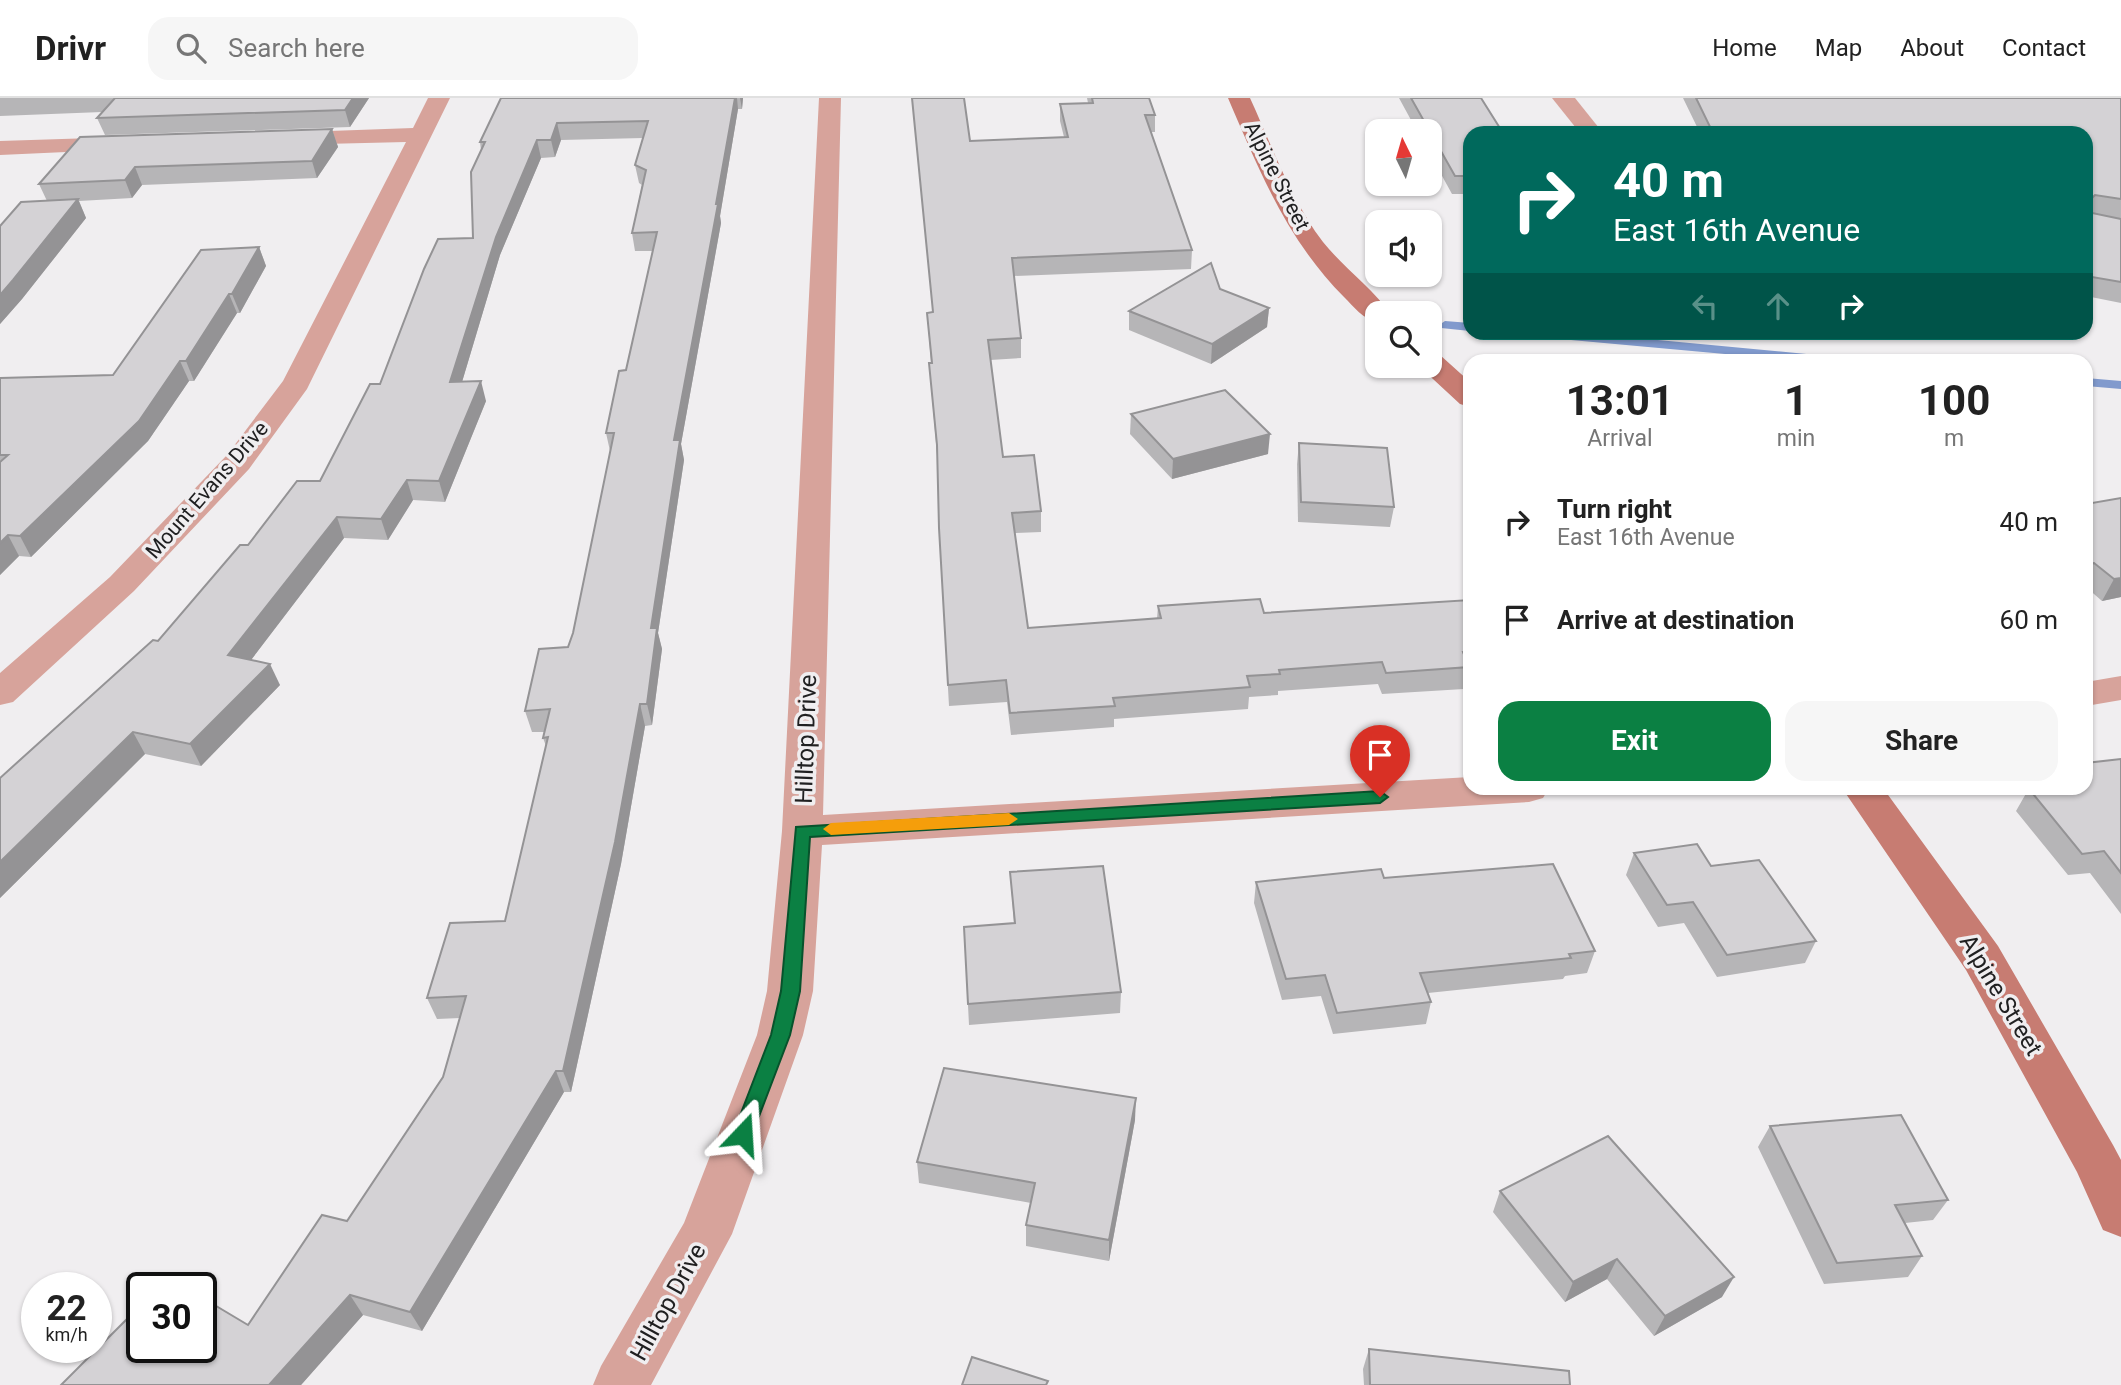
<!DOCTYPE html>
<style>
body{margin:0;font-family:Roboto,sans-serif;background:#f6f6f6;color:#222;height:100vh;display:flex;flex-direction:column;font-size:26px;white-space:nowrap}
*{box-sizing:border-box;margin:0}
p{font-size:23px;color:#767676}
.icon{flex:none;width:38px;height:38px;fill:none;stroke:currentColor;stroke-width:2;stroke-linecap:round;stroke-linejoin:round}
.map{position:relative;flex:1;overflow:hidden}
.details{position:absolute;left:1463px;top:256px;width:630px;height:441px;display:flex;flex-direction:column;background:#fff;border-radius:21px;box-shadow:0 2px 5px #0004}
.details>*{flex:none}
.banner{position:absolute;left:1463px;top:28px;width:630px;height:214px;border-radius:21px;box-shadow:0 2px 5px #0004;background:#00695c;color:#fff;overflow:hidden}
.needle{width:46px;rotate:355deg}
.buttons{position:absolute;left:1365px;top:21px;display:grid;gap:14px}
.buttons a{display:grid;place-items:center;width:77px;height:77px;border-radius:14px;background:#fff;box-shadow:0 2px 5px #0004;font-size:35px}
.speed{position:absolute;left:21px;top:1174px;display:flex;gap:14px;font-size:35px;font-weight:700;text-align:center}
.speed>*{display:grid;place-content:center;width:91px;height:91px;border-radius:50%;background:#fff;box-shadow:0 2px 5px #0004;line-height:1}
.speed small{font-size:18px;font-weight:400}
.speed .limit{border:4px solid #111;border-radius:10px;background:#fff;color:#111}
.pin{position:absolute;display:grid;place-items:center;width:60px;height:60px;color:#fff;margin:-72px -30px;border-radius:50% 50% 50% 0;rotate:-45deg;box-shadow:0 0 7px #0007}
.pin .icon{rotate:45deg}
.me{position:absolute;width:77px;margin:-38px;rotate:20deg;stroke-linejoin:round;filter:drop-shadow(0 0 5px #0008)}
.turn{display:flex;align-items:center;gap:24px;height:147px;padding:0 35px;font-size:32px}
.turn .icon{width:91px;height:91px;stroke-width:2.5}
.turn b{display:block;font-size:49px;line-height:60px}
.lanes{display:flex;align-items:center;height:66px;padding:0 35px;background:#0003;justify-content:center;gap:35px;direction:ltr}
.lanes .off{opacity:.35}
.eta{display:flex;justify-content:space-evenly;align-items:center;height:119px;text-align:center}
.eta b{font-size:42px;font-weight:700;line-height:49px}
.primary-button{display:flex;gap:14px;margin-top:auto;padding:14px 35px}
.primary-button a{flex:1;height:80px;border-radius:21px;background:#0b8043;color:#fff;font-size:28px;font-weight:700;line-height:80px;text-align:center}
.primary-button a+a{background:#f6f6f6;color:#222}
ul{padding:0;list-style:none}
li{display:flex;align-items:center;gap:21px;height:98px;padding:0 35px}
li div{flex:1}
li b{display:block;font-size:26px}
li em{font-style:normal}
header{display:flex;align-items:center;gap:42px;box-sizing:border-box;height:98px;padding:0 35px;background:#fff;border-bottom:2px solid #e0e0e0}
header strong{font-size:33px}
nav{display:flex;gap:38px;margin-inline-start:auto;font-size:24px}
.search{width:490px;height:63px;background:#f6f6f6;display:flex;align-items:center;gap:18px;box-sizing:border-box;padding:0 24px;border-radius:21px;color:#767676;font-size:26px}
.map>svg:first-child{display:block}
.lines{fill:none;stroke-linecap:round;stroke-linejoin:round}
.stream{fill:#819acd;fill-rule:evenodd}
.street{fill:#d7a39b;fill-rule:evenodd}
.secondary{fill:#c77c72;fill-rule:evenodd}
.wall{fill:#b6b5b7}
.shaded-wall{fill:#949395}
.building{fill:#d4d2d5;stroke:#949395;stroke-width:2}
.route{fill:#0b8043;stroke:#07532c;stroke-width:2}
.slow{fill:#f59e0b}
.labels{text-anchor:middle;stroke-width:7;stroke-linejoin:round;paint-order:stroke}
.far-street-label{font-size:21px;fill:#202021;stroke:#f0eef0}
.street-label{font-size:24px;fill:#202021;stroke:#f0eef0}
</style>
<header>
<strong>Drivr</strong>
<div class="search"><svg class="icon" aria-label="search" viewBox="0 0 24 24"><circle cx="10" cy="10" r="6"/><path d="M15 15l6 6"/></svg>Search here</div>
<nav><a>Home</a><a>Map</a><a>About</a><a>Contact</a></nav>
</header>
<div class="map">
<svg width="2121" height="1287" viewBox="0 0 2121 1287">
<rect width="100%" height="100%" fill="#f0eef0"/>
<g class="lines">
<g class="stream">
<polygon points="1445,223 1470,225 1470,233 1441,230 1439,227"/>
<polygon points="1521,234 1573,234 1827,258 1833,262 1791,262 1527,238"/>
<polygon points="2086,280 2121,283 2121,291 2086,288"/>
</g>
<g class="street">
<polygon points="428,0 450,0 307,291 249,371 134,493 13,604 0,607 0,575 110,479 227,357 283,283 406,44 282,47 274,45 271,40 274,35 413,30"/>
<polygon points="819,0 841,0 823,717 1470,679 1470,690 1549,690 1543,700 1529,704 822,747 813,893 803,937 732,1136 651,1287 593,1287 601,1268 684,1125 757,937 767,893 782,733"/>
<polygon points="1552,0 1575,0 1603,35 1580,35"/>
<polygon points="124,39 132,41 135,46 132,51 0,57 0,43"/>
<polygon points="2121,578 2121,602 2086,608 2086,584"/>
</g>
<g class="secondary">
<path d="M1228 0H1250C1272 48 1291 102 1323 144 1343 169 1373 191 1390 215H1377V224C1363 221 1354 209 1344 199 1287 142 1259 72 1228 0Z"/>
<polygon points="1430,254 1440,257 1470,284 1470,309 1460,306 1420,269 1430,268"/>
<polygon points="1842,690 1883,690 1998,848 2113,1047 2121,1062 2121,1139 2103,1132 2077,1074 1966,872"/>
</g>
</g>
<g class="wall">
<polygon points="0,0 369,0 350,29 105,37 97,20 102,14 0,18"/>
<polygon points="501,0 743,0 742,11 738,11 720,118 721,125 681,346 684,362 658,535 662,551 652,627 645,628 621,766 571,994 564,994 422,1233 363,1217 301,1287 61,1287 248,1227 347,1123 443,979 460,920 437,921 427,900 505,823 546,648 543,640 545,634 532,634 525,613 568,549 573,535 610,353 606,335 626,272 653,153 635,153 632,135 642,87 639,85 635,67 643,40 561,42 555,59 541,60 500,157 462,284 486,303 445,404 413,402 388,442 344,440 251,562 280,587 201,668 145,656 0,800 0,680 158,543 248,447 320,383 473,140 481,52 480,44"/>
<polygon points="912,0 970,43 1064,39 1060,23 1060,6 1088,5 1087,0 1149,0 1155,17 1155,34 1151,34 1192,152 1191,171 1014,178 1021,240 1021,260 990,262 1003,359 1041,413 1041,434 1015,435 1028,530 1157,521 1158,508 1264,515 1470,502 1470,574 1468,574 1464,591 1382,596 1378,586 1278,593 1278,597 1249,599 1248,611 1114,621 1114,629 1011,637 1007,604 949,608 939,430 937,357 929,265 931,265 927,215 933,215"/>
<polygon points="1399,0 1481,0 1470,35 1470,96 1452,96 1430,56 1430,33 1417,33"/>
<polygon points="1683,0 2121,0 2121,205 2086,198 2086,35 1700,35"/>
<polygon points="332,31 338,49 317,80 142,87 132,100 79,103 86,120 22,201 0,226 0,128 47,103 39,86"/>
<polygon points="259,149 266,168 240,215 237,215 194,283 189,283 148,343 31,459 19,458 0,477 0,280 113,277"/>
<polygon points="1220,191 1269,210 1267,229 1211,266 1129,232 1129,213"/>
<polygon points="1131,316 1268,356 1172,381 1130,336"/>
<polygon points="1299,345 1394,409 1390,429 1298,424 1297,366"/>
<polygon points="2121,400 2121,499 2102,503 2086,489 2086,406"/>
<polygon points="2121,661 2121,816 2090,775 2068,777 2016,713 2028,692 2027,691 2028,690 2086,690"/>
<polygon points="1634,755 1711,768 1816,843 1805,865 1717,879 1684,825 1658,829 1626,777"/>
<polygon points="1010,774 1121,894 1120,915 969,927 964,829 1014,826"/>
<polygon points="1384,780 1595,853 1587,875 1565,878 1563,881 1428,895 1431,904 1426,926 1333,936 1321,898 1282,902 1254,805 1256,784"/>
<polygon points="1135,1022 1109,1163 1026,1148 1026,1127 1031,1105 919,1085 917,1064"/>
<polygon points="1770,1028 1948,1102 1933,1122 1905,1125 1922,1158 1908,1179 1824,1186 1758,1049"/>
<polygon points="1500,1093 1722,1199 1654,1238 1607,1181 1565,1204 1493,1114"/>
<polygon points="1369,1251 1570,1287 1364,1287 1363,1271"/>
</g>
<g class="shaded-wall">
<polygon points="353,0 369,0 350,29 345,12"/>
<polygon points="735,0 737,0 738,11 720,118 721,125 681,346 684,362 658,535 662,551 652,627 647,606 651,530 674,342"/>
<polygon points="740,0 743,0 742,11"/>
<polygon points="557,25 561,42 555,59 551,42"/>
<polygon points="332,31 338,49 317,80 312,63"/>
<polygon points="537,42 541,60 500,157 456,304 450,284 496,139"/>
<polygon points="135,69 142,87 132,100 125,82"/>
<polygon points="78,101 86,120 22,201 0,226 0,197"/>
<polygon points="259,149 266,168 240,215 232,196"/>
<polygon points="229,196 237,215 194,283 186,263"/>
<polygon points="1269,210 1267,229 1211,266 1212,246"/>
<polygon points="180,263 189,283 148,343 31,459 20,438"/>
<polygon points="481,283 486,303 445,404 439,383"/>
<polygon points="1270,336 1268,356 1172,381 1173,361"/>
<polygon points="407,382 413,402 388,442 381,421"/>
<polygon points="337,419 344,440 238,579 228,557"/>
<polygon points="8,437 19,458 0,477 0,445"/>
<polygon points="2094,465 2086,480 2086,466"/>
<polygon points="2121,480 2121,499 2102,503 2114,481"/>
<polygon points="270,566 280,587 201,668 190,646"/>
<polygon points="640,606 645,628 621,766 571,994 563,973"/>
<polygon points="133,634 145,656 0,800 0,764"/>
<polygon points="556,973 564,994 422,1233 410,1214"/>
<polygon points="1136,1000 1135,1022 1109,1163 1109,1142"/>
<polygon points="1617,1161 1607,1181 1565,1204 1573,1184"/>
<polygon points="1734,1179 1722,1199 1654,1238 1665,1218"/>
<polygon points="350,1197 363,1217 301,1287 269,1287"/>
</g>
<g class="building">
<polygon points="115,0 353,0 345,12 97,20"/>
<polygon points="501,0 735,0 716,106 718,106 674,342 680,342 651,530 657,530 647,606 640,606 615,744 563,973 556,973 410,1214 350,1197 269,1287 61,1287 142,1206 142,1250 201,1250 201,1199 248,1227 322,1117 347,1123 443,979 466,898 427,900 450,825 505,823 548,639 543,640 550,611 525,613 539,551 568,549 573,535 614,335 606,335 619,273 626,272 657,134 632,135 646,72 635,67 648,23 557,25 551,42 537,42 496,139 450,284 481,283 439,383 407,382 381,421 337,419 228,557 270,566 190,646 133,634 0,764 0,680 153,542 158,543 240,447 248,447 297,383 320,383 370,286 380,286 424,171 438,141 473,140 471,74 485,44 480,44"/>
<polygon points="912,0 964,0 970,43 1068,39 1060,6 1093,5 1092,0 1149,0 1155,17 1145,17 1192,152 1012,160 1021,240 988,242 1003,359 1034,357 1041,413 1012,415 1028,530 1161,520 1158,508 1260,501 1264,515 1470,502 1470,553 1463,554 1469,569 1386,575 1382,564 1279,572 1280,576 1247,578 1250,589 1113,600 1115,608 1010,615 1006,582 948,587 939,430 937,347 929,265 932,265 927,215 933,214"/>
<polygon points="1411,0 1481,0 1503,35 1470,35 1470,78 1455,78"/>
<polygon points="1696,0 2121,0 2121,101 2095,97 2092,100 2092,115 2121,121 2121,184 2086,178 2086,35 1713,35"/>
<polygon points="332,31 312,63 135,69 125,82 39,86 80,39"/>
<polygon points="78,101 13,182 0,197 0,128 21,104"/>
<polygon points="259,149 232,196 229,196 186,263 180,263 139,323 20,438 8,437 0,445 0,364 8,357 0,357 0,280 113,277 201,152"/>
<polygon points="1211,165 1220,191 1269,210 1212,246 1129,213"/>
<polygon points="1225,292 1270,336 1173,361 1131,316"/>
<polygon points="1299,345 1387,350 1394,409 1301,404"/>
<polygon points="2121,400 2121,480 2114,481 2094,465 2086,466 2086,406"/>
<polygon points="2121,661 2121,775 2104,753 2082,756 2029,691 2045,690 2086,690 2086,665"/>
<polygon points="1697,746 1711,768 1759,762 1816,843 1727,857 1693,804 1667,807 1634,755"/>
<polygon points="1553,766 1595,853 1569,856 1571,860 1420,875 1431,904 1337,915 1325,877 1286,881 1256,784 1381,771 1384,780"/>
<polygon points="1103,768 1121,894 968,906 964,829 1015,825 1010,774"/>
<polygon points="944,970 1136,1000 1109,1142 1026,1127 1035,1085 917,1064"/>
<polygon points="1901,1017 1948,1102 1895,1107 1922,1158 1837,1165 1770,1028"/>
<polygon points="1608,1038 1734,1179 1665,1218 1617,1161 1573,1184 1500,1093"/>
<polygon points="169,1179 186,1190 158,1190"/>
<polygon points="1369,1251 1569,1273 1570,1287 1370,1287"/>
<polygon points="972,1259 1048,1283 1046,1287 962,1287"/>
</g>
<polygon class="route" points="1380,693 1388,699 1380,705 810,739 800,893 790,937 750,1042 743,1045 736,1042 733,1036 771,937 781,893 796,729"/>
<polygon class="slow" points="1009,715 1018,721 1009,727 831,737 823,731 831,725"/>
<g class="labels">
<g class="far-street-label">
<text transform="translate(1277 78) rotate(63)" y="7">Alpine Street</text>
<text transform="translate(207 392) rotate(-49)" y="7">Mount Evans Drive</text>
</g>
<g class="street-label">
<text transform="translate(806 641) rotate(-88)" y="8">Hilltop Drive</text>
<text transform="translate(2001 897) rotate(59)" y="8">Alpine Street</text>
<text transform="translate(668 1204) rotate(-61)" y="8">Hilltop Drive</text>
</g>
</g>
</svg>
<div class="buttons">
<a><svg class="needle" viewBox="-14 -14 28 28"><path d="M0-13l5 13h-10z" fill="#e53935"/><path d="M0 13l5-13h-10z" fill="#767676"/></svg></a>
<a><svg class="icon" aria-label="sound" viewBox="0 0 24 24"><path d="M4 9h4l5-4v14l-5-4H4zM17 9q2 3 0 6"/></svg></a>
<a><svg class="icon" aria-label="search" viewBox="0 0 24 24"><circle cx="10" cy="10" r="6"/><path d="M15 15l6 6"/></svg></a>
</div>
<div class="speed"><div>22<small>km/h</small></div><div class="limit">30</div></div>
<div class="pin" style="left:1380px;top:699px;background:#d93025"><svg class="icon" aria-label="arrive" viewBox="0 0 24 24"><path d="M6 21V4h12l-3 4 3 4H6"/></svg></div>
<svg class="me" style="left:743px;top:1036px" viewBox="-20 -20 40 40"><path d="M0-17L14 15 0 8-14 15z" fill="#0b8043" stroke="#fff" stroke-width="4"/></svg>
<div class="banner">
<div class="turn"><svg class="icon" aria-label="right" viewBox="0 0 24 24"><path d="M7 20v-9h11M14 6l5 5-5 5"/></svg><div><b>40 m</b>East 16th Avenue</div></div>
<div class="lanes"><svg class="icon off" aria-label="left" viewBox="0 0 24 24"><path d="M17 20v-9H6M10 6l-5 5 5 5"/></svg><svg class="icon off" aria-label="ahead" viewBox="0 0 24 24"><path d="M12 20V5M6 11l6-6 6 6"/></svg><svg class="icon" aria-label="right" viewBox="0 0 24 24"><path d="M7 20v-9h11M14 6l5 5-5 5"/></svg></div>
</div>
<section class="details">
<div class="eta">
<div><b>13:01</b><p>Arrival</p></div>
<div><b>1</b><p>min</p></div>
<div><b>100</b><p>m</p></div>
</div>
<ul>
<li><svg class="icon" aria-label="right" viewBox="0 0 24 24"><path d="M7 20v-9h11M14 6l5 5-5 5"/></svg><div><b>Turn right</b><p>East 16th Avenue</p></div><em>40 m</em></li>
<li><svg class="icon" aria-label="arrive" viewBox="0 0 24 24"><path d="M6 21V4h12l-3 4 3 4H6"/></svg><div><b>Arrive at destination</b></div><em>60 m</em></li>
</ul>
<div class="primary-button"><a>Exit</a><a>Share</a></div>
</section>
</div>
